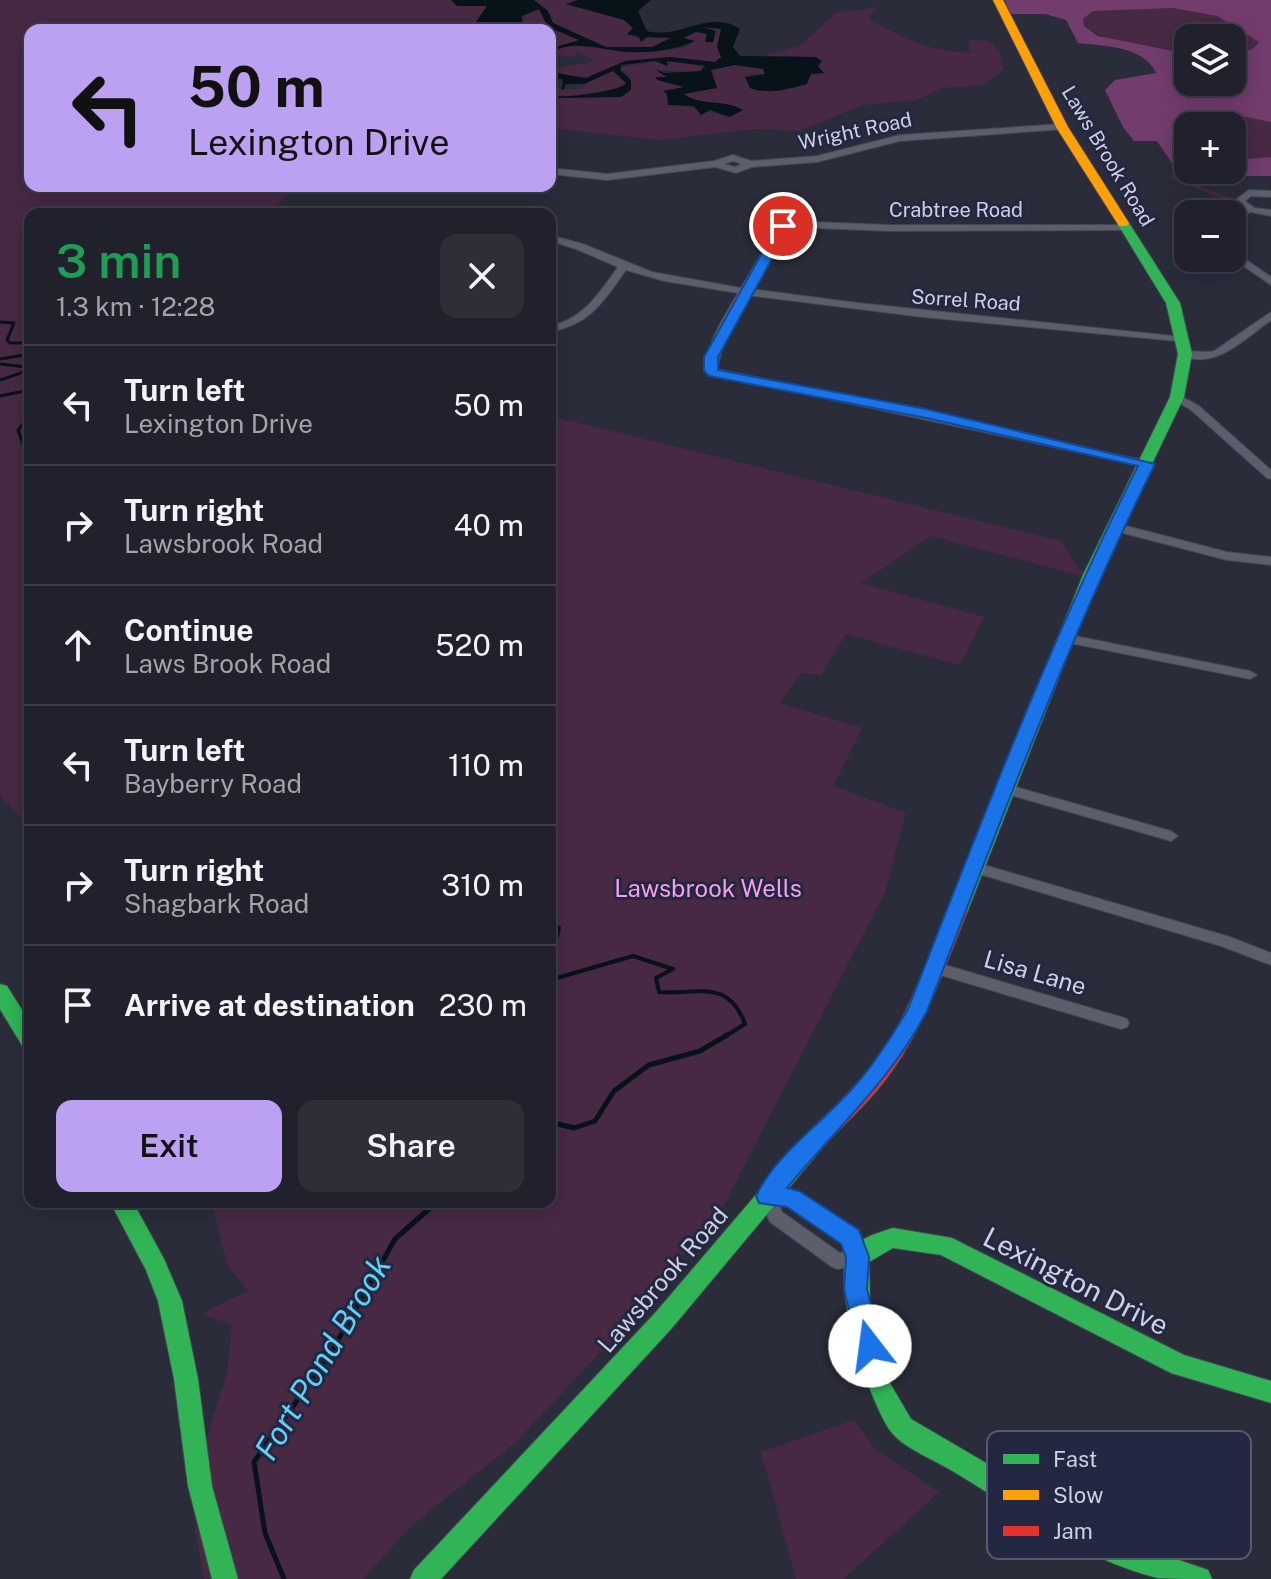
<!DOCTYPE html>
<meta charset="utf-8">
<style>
body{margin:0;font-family:"Public Sans",sans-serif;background:#2d2e38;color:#f1f3f6;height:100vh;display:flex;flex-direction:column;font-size:30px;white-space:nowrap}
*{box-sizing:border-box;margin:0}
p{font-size:26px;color:#a2a3a9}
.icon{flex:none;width:44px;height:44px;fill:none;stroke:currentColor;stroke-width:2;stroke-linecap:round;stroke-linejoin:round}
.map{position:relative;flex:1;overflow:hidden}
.sheet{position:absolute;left:24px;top:208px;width:532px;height:1000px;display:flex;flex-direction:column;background:#20212c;border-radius:16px;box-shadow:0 4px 20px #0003,0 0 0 2px #3d3e48}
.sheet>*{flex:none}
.top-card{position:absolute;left:24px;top:24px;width:532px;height:168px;border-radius:16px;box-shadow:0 4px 20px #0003,0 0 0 2px #3d3e48;background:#bca0f2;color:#111;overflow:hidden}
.buttons{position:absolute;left:1174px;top:24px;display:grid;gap:16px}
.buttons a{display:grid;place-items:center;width:72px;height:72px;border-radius:16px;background:#20212c;box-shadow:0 4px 20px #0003,0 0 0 2px #3d3e48;font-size:40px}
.pin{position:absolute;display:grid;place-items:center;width:68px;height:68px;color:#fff;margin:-34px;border:4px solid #fff;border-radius:50%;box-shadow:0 2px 8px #0007}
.me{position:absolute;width:88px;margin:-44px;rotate:345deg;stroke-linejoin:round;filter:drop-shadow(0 0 6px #0008)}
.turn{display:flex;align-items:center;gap:28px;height:168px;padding:0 32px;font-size:36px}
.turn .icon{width:104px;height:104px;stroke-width:2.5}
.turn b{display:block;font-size:56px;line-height:68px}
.round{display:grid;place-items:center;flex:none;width:84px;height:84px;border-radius:16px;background:#2d2e38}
.summary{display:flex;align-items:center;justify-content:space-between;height:136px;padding:0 32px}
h1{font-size:48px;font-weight:600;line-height:60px;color:#1e9e55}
.action{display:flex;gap:16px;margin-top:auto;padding:16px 32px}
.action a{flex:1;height:92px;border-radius:16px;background:#bca0f2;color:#111;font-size:32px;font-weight:600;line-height:92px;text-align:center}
.action a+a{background:#2d2e38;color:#f1f3f6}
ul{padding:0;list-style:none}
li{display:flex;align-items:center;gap:24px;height:120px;padding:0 32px;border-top:2px solid #3d3e48}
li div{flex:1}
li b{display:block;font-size:30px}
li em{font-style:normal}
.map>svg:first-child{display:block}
.green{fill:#472944;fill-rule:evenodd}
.forest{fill:#723c6d;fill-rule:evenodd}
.water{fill:#071318}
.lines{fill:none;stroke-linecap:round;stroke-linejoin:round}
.stream-far2{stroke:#071318;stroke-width:3}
.stream-far1{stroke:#071318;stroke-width:4}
.stream{stroke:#071318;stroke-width:5}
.street-casing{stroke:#444753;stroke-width:2}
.fast-casing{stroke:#444753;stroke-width:2}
.slow-casing{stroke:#444753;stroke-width:2}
.jam-casing{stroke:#444753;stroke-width:2}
.street{fill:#5c5e6a;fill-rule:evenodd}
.fast{fill:#30b455;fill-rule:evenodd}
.slow{fill:#ff9f0a;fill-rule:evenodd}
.jam{fill:#e5322d;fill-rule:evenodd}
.route{fill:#1a73e8;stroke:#114b97;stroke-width:2}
.labels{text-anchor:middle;stroke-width:6;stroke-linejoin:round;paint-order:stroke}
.far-street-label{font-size:20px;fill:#cdd0e2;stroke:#232741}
.park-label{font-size:24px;fill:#f79de9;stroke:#232741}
.street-label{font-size:24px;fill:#cdd0e2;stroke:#232741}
.near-street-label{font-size:28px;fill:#cdd0e2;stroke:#232741}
.near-water-label{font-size:32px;font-style:italic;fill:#5fd1f4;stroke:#232741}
.key{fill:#232741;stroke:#565a71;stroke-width:2}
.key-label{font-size:22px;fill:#cdd0e2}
</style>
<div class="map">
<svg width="1271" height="1579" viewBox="0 0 1271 1579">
<rect width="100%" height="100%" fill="#2a2c3a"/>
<g class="green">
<polygon points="0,0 451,0 457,6 487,6 476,22 461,30 30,30 30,186 293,186 271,214 30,214 30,829 0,795"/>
<polygon points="534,0 577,0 568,5 625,20 633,28 627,34 641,39 672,37 652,47 606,47 553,23 545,8"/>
<path d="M1271 0V53L1253 49 1232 55V38H1188V54C1155 52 1111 44 1084 26L1083 19 1093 11Z"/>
<path d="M879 7 870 15V21C911 39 924 51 972 53L968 45 971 40 988 41 999 50 1004 69 983 85 943 88 916 100 864 105 797 131 754 129 660 140 550 128V89H582L584 84 613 71 626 83 622 88 558 98H595L631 90 629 75 619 68 655 61 667 65 671 60 705 65 697 72 657 70 667 77H655L684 88 666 92 668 102 730 117 736 106 692 100 684 94 717 88 711 70 736 65 762 69 766 74 747 75 757 91 805 85 812 73 819 76 816 57 764 56 800 46 836 13Z"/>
<polygon points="539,9 545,18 579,41 550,48 550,30 523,30 522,16"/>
<path d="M702 27 721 29V57L715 62 670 57 626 61 586 78 550 72C557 63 581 67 594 60L577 51 575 57 550 55 560 47C603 44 646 59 688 46L693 39H683L696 32 707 34V43L713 42 716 31Z"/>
<path d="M1271 63V171L1193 176 1201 187 1232 198 1233 203 1167 177 1180 176 1115 80 1232 82ZM1188 126H1232V170H1188Z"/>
<polygon points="550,416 1061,541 1079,570 1105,582 931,536 861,583 984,617 960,665 846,634 821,675 802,673 779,703 862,728 833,786 906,813 885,892 722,1209 626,1325 515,1443 410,1527 363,1579 204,1579 195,1530 205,1445 227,1372 232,1325 201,1314 248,1291 228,1266 211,1202 550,1202"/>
<polygon points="854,1420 875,1449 939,1492 843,1579 796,1579 761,1452"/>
</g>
<path class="forest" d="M1005 0H1271V122L1232 114 1218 116 1211 126H1188V170H1232V151L1247 159 1271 157V176H1181L1157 141H1134L1123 127 1105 90 1115 80 1156 73C1144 46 1104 46 1078 43L1066 20 1045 14H1009ZM1173 8 1217 16 1259 42 1253 49 1232 55V82H1188V54L1098 36 1084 26 1083 19 1093 11Z"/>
<path class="water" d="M451 0H534L548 11 553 23 606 47H652L671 38 647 37 641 42 639 37 627 34 633 28 624 20 566 4 577 0H651L638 11 647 31C681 40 708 8 740 29L733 47 740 56 816 57 822 61 818 66 824 73 811 74 807 84C789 89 769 95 750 88L745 77 765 74 763 69 735 65 711 70 717 88 684 94C699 106 725 99 743 110L730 117 710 110 701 115 694 106 668 105 667 94 663 91 684 87 657 80 655 77H666L655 69 664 73 701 71 705 66 667 61V66L655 61 622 65 620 70 631 80V90L621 97 558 98 551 96C564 98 619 92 626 83L613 71 584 84H564L562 79 550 78V72L586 78 625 61 670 57 715 62 721 57 717 47 721 29 702 27 716 31 713 42H705L707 34 696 32 683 38 695 41C676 50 651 53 629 52 604 51 570 37 550 54V49L579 40 548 27 539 9 522 16 523 30H488L483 26 461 30 476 22 487 6H457Z"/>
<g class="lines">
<g class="stream-far2">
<polyline points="563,88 564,84"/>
<polyline points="0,322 14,323 7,340 10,343 30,343"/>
<polyline points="0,359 30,354"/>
<polyline points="0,364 27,367 21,373 0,380"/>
<polyline points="0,396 30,390"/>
<polyline points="30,415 18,430 23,444 30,447"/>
</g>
<g class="stream-far1">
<polyline points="550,926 559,928 550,963"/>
<path d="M550 980 633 956 673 969 656 978 659 992C698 995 728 978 745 1024L724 1037"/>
</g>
<g class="stream">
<polyline points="550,1122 574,1128 595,1121 614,1091 649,1065 700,1051 727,1035"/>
<polyline points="284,1579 265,1533 254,1462 333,1349 395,1239 437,1202"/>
</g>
<g class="street-casing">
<g id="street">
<path d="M1062 124 1066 127 1065 129 900 141 817 162 752 167 736 173 715 167 607 180 550 174V168L607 174 714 161 733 155 751 161 817 156 900 135ZM733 161 742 164 735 167 724 164Z"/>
<polygon points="1249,190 1271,191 1271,197 1251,196 1245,201 1255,208 1271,210 1271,216 1250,212 1232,223 1232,216 1243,208 1234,201"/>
<path d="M788 221 889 225H1128V229L1125 230 889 231 790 227 784 231 751 289 858 303 1183 337 1187 338V342L923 317 747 295 724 341 717 369 1147 461 1153 464 1147 467 707 373C703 348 725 315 738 293L664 281 626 270C603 302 591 324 550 332V326C584 319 599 293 618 267L576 249 550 241V235L583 244 652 272 741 288 777 227Z"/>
<polygon points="1232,250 1271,277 1271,285 1232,258"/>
<path d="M1271 312V320C1246 338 1212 373 1180 354 1189 348 1203 354 1214 351Z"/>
<polygon points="1177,394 1199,406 1271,470 1271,479 1267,478 1191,410 1173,399 1172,397"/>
<polygon points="1115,523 1227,552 1271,557 1271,565 1227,560 1111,530 1109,527 1111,524"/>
<polygon points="1065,634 1250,671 1257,675 1250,679 1060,641 1059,638"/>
<polygon points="1005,784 1171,831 1178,836 1171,841 1000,792 998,789"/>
<polygon points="974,862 1230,937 1271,953 1271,965 1221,946 969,871 967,867 969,863"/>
<polygon points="935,962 1121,1017 1127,1019 1129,1023 1127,1027 1121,1029 930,972 927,968 930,964"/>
<path d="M767 1189 797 1193 857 1232 867 1257 864 1263 838 1269 832 1267 770 1222 758 1196 761 1191ZM779 1204 788 1205 844 1242 847 1251 840 1253 782 1212Z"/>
</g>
</g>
<g class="fast-casing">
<g id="fast">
<polygon points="1119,220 1127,220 1180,303 1192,354 1184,397 1099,575 968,910 965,915 951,915 948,910 1083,575 1170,397 1178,354 1166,303 1117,223"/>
<polygon points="0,984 7,986 30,1023 30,1049 23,1047 0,1009"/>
<polygon points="820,1126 828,1129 831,1135 828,1141 672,1328 441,1579 410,1579 414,1570 656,1312 812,1129"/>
<polygon points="110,1202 133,1202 164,1259 182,1301 198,1379 212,1486 238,1579 212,1579 188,1486 174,1379 158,1301 146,1270"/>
<path d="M893 1228 952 1238 1184 1355 1271 1381V1403L1171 1373 941 1255 893 1248 869 1262 870 1301 878 1346 891 1385 911 1419 1112 1537 1208 1570 1212 1579C1195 1579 1174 1579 1158 1578 1082 1560 1015 1508 949 1469 932 1459 905 1448 893 1434 871 1409 828 1276 850 1250 861 1237 878 1233 893 1228Z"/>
</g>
</g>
<g class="slow-casing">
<polygon id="slow" points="993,0 1003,0 1068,127 1129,223 1127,226 1119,226 1056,127"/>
</g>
<g class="jam-casing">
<path id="jam" d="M958 903 965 905 968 910C946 964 927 1020 894 1068 876 1095 851 1118 828 1141L820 1144 812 1141 809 1135 812 1129C836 1106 861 1083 880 1056 910 1011 928 960 948 910L951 905Z"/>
</g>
<use href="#street" class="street"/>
<use href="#fast" class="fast"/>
<use href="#slow" class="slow"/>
<use href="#jam" class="jam"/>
</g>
<path class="route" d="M783 222 790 226 718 357V370L926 409 1155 464C1067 641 999 826 927 1011 890 1082 837 1127 787 1188L799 1191 859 1230 869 1257 867 1289 882 1346 879 1354 870 1357 862 1354 858 1346 844 1289 846 1257 841 1244 787 1207 759 1203 756 1196C776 1154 821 1124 851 1090 874 1065 891 1038 908 1009 980 826 1049 642 1138 466L926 418 709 376 704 371V357L777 226Z"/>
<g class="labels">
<g class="far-street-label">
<text transform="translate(855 131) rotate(-12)" y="7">Wright Road</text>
<text transform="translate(1108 156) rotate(59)" y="7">Laws Brook Road</text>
<text x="956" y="217">Crabtree Road</text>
<text transform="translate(966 300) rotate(4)" y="7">Sorrel Road</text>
</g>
<g class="park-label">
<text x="708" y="897">Lawsbrook Wells</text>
</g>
<g class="street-label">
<text transform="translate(1035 973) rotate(16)" y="8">Lisa Lane</text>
<text transform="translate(663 1280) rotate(-49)" y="8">Lawsbrook Road</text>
</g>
<g class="near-street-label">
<text transform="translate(1076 1281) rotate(27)" y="10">Lexington Drive</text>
</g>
<g class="near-water-label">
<text transform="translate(323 1358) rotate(-59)" y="11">Fort Pond Brook</text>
</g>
</g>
<rect x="987" y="1431" width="264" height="128" rx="12" class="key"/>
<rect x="1003" y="1454" width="36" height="10" fill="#30b455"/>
<rect x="1003" y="1490" width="36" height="10" fill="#ff9f0a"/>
<rect x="1003" y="1526" width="36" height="10" fill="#e5322d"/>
<g class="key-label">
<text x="1053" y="1467">Fast</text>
<text x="1053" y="1503">Slow</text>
<text x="1053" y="1539">Jam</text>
</g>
</svg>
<div class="buttons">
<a><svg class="icon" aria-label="layers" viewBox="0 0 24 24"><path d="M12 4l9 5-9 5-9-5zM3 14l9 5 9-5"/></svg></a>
<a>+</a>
<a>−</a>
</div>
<div class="pin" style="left:783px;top:226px;background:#d93025"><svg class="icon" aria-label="arrive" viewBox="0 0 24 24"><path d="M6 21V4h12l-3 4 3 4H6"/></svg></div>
<svg class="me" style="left:870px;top:1346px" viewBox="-20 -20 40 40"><circle r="19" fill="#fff"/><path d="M0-13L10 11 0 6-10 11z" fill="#1a73e8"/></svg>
<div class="top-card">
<div class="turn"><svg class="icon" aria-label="left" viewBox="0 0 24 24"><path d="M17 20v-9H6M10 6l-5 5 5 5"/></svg><div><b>50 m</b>Lexington Drive</div></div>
</div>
<section class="sheet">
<div class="summary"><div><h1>3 min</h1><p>1.3 km · 12:28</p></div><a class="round"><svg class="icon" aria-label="close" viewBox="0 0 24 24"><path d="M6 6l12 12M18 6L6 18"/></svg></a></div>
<ul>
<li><svg class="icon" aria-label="left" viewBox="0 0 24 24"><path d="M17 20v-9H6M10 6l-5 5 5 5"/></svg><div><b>Turn left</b><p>Lexington Drive</p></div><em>50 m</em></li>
<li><svg class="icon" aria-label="right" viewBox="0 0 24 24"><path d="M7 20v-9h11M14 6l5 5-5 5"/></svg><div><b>Turn right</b><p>Lawsbrook Road</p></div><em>40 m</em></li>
<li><svg class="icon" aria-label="ahead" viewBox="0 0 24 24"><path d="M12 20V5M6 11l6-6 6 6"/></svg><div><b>Continue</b><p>Laws Brook Road</p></div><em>520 m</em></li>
<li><svg class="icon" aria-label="left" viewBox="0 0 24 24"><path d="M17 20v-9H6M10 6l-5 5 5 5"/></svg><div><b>Turn left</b><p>Bayberry Road</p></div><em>110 m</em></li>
<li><svg class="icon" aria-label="right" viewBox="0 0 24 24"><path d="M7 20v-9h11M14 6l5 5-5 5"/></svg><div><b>Turn right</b><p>Shagbark Road</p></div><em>310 m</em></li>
<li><svg class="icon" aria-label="arrive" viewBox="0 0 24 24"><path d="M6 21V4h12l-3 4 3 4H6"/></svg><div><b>Arrive at destination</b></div><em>230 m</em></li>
</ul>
<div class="action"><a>Exit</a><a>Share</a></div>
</section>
</div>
